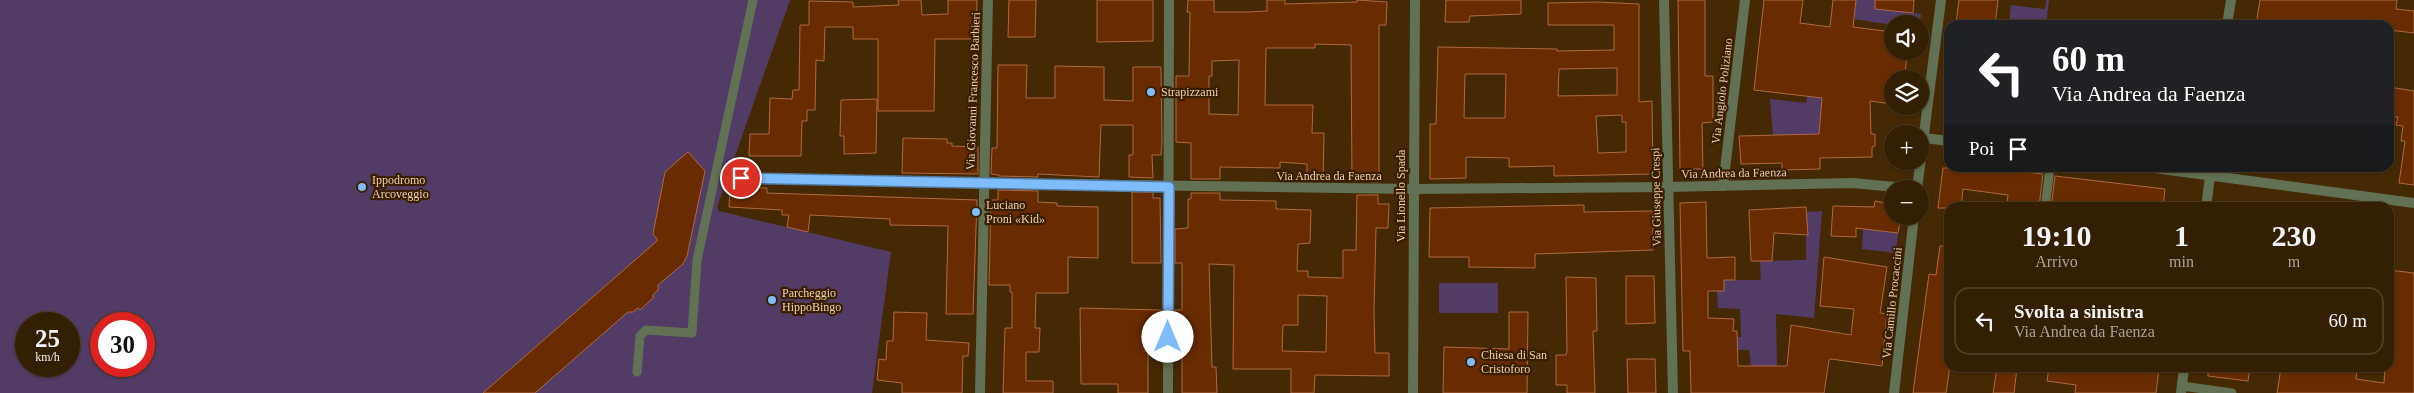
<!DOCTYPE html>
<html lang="it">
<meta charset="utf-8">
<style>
body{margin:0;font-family:Georgia,serif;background:#3e2c12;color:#f1f3f6;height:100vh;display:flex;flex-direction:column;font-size:19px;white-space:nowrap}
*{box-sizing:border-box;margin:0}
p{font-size:16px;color:#a9a29a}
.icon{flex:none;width:28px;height:28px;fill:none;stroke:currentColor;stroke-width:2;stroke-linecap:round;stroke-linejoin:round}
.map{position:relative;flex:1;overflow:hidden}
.sheet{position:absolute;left:1944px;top:202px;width:450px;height:170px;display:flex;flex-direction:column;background:#331f03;border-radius:15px;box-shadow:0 1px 4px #0004,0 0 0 1px #4e3d25}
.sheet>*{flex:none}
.top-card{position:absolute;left:1944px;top:20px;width:450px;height:152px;border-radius:15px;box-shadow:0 1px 4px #0004,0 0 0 1px #4e3d25;background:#202124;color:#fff;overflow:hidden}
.tools{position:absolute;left:1884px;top:15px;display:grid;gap:10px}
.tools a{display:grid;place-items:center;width:45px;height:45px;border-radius:50%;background:#331f03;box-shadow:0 1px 4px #0004,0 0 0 1px #4e3d25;font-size:25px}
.speed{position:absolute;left:15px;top:312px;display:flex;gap:10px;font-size:25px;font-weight:700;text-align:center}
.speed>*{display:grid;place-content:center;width:65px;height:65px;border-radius:50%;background:#331f03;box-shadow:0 1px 4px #0004,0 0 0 1px #4e3d25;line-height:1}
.speed small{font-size:12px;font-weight:400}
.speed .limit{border:8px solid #d22;background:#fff;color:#111}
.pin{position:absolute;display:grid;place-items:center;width:42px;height:42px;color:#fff;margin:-21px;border:2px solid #fff;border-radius:50%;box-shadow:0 1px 5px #0007}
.me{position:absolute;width:55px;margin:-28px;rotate:0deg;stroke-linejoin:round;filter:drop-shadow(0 0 4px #0008)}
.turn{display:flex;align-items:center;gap:18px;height:105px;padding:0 25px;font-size:22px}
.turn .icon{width:65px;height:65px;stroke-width:2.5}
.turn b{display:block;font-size:35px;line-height:42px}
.then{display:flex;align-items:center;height:48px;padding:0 25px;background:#0003;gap:10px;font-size:19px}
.eta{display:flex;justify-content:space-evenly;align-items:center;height:85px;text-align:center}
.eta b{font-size:30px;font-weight:700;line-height:35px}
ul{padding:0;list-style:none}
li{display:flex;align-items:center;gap:15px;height:68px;margin:0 10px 8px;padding:0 15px;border:2px solid #4e3d25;border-radius:15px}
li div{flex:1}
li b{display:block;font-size:19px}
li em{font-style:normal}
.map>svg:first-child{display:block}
.green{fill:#523c65;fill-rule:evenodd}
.building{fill:#692c01;stroke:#af6943;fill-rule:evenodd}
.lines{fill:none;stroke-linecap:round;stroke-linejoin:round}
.service{stroke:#627053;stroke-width:9}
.minor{stroke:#627053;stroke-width:10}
.tertiary{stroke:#627053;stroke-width:10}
.route-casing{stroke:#537ba2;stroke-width:12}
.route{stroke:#7fbdfa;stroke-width:9}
.poi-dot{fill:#7fbdfa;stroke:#391f00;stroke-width:2}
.labels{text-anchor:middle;stroke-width:4.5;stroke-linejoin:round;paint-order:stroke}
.street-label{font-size:12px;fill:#eed1b3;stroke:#391f00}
.poi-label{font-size:12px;fill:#eed1b3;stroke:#391f00;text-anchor:start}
</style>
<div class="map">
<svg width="2414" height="393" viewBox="0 0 2414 393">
<rect width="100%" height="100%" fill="#442904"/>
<g class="green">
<path d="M0 0H790L717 207 719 211 891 252 872 393H0ZM26 324H69V366H26ZM101 324H144V366H101Z"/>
<polygon points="1856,0 1882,0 1881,9 1921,14 1920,24 1892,25 1854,19"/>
<polygon points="2046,0 2049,0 2046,25 2009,25 2011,5 2045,9"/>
<polygon points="1809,86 1825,88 1820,137 1773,135 1770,99 1806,103"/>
<polygon points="1864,206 1874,206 1871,230 1898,233 1896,253 1862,249"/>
<polygon points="1822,211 1814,318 1776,314 1777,366 1751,366 1749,350 1737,350 1737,337 1741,337 1740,309 1718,308 1717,291 1724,291 1724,280 1761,280 1760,261 1806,260 1806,212"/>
<rect x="1439" y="283" width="59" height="30"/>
</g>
<g class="building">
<polygon points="898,0 921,0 922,15 948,14 948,0 977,0 976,39 935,39 934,111 878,111 878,39 853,39 853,27 825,27 824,61 816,60 815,110 807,110 807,121 802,121 801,156 749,156 750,134 769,134 770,98 792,99 793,90 799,90 800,25 809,25 809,1 853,2 853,7 899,5"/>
<polygon points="1009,0 1036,0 1035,37 1008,37"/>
<polygon points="1097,0 1153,0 1153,41 1097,42"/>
<path d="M1188 0H1214V12H1248L1267 11V0H1285V4L1357 2V0L1387 2 1386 25H1379V182L1352 181 1351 45 1315 44V48H1266L1265 105H1313L1312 133H1324L1323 181H1307V164L1280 162V168L1220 167V179H1191V143L1176 142V76H1189L1190 12H1187ZM1239 60 1238 115 1209 114V76H1212V61Z"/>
<polygon points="1446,0 1521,0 1521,14 1470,16 1469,22 1445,22"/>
<polygon points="1678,0 1705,0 1705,76 1713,76 1713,122 1702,123 1703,169 1680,169"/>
<polygon points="1764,0 1803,0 1800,23 1830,27 1833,0 1856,0 1853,27 1892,32 1892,51 1908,51 1904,79 1892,79 1892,104 1870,101 1871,134 1875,134 1875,146 1872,147 1872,157 1820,158 1820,169 1782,170 1782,163 1741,164 1739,136 1819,134 1822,98 1754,90"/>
<polygon points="1875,0 1914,0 1913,13 1875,9"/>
<polygon points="1959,0 1998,0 1995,25 1956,23"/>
<polygon points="2260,0 2397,0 2396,9 2414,11 2414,33 2389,30 2389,25 2256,25"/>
<path d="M1597 2 1639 4V102L1652 101 1653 174 1554 176V166L1509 167V158L1466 157V178L1430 179V124H1436L1438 47 1557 49V51L1614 50V25H1548V3ZM1617 68V95L1558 96 1559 69ZM1465 74H1506L1505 118H1464ZM1622 115V122H1626V152L1598 153 1596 116Z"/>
<polygon points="998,65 1027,65 1026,98 1055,98 1055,66 1104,67 1104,100 1133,101 1133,67 1161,67 1162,142 1161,155 1152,155 1153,178 1129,177 1129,155 1133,155 1133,125 1101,125 1099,177 1038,174 1038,177 999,176 999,175 991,174 992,148 997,148"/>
<polygon points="2389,87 2414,91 2414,185 2399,183 2405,141 2401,141 2403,126 2396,125 2398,117 2389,116"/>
<polygon points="877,99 876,153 844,154 844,136 840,136 841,100"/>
<polygon points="903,138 947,139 947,143 952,143 952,146 978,147 978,174 902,173"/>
<polygon points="688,152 705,171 687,256 683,264 658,285 658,290 652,296 654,297 640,310 638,308 633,312 628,312 535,393 483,393 658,240 653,234 665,172"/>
<polygon points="1943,168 1989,168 2043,174 2039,207 2007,203 2008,195 1963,189 1961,208 1938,208"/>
<polygon points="2055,176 2165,189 2163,208 2051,208"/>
<polygon points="740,187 767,188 767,193 977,200 973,314 946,314 948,226 890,225 890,219 810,215 808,232 787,227 789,215 782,215 782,210 729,207 730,189 740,189"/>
<polygon points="998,190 1038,191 1038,202 1057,203 1057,206 1098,207 1098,258 1068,257 1068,293 1036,293 1035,328 1040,328 1039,352 1026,352 1026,381 1053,381 1053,393 1003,393 1005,328 1012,328 1012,292 1010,292 1010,285 989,285 991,200 998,200"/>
<polygon points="1132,192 1153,192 1153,198 1160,198 1161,263 1132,263"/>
<path d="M1191 193H1220V200L1276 201V209L1311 210 1310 243 1298 244 1297 271H1308V277L1343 278V250H1356L1357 195H1378V204H1389L1388 228H1376L1374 311 1375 353H1389V376L1315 375 1314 393H1291V369H1233L1234 265 1209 264 1212 367H1216L1217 393H1182V334H1175V310H1182V263H1175V229L1188 228V199H1191ZM1298 295 1327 296 1326 352 1282 351 1283 325H1298Z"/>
<polygon points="1875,201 1892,204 1892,216 1901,216 1898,233 1856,228 1856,237 1831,236 1833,206 1874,207"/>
<polygon points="1706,202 1707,258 1735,257 1735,280 1724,280 1724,291 1708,291 1708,318 1734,319 1733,331 1737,331 1738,366 1787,366 1791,325 1851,335 1854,309 1820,306 1824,257 1887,267 1880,313 1887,314 1882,366 1831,359 1829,360 1824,393 1691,393 1690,351 1683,351 1680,203"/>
<polygon points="1584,205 1584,212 1653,211 1653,250 1535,254 1535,268 1469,267 1469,257 1429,257 1430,208"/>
<polygon points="1806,207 1808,235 1774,233 1772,261 1751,261 1749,210"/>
<polygon points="1940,246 1949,246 1949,373 1946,393 1913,393 1929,274 1936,275"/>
<polygon points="2389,270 2414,273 2414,393 2277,393 2281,368 2357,369 2356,379 2384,383 2385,368 2389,368"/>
<polygon points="1626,276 1654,276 1655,323 1626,324"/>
<polygon points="1566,277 1596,278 1597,331 1593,331 1595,393 1567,393 1567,385 1556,385 1556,355 1566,355 1567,351"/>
<polygon points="1080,308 1161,310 1161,334 1148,333 1148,393 1118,393 1118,384 1081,384"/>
<polygon points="894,312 927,313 926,340 969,343 968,356 963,356 962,393 902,393 902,383 877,380 879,359 886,360 887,341 893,341"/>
<polygon points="1509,312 1528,312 1527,393 1443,393 1444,347 1509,349"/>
<polygon points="1627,359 1655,359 1656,393 1628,393"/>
<polygon points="1997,368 2017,368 2014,393 1993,393"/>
<polygon points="2049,368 2159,368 2156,393 2075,393 2076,385 2047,381"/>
<polygon points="2208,368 2250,368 2248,381 2208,376"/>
</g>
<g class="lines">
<g class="service">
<polyline points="741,178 983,183"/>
<polyline points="2045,208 2050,168"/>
<polyline points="637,372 640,336 646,330 692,333 697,260 753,0"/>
<polyline points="2182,386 2232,393"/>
</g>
<g class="minor">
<polyline points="1664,0 1673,393"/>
<polyline points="1924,138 1949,141"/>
<polyline points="2154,168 2414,203"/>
<polyline points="983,183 1413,189 1668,187 1852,183 1917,189"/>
<polyline points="1723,186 1745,0"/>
<polyline points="1917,189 1941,0"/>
<polyline points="980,393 988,0"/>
<polyline points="1168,393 1169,0"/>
<polyline points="1413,393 1415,0"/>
<polyline points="1894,393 1914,216"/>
</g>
<g class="tertiary">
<polyline points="2227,25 2231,0"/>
<polyline points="2206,208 2211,168"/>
<polyline points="2181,393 2184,368"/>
</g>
</g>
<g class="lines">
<g class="route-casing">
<polyline id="route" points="741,178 1169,187 1168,337"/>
</g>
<use href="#route" class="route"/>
</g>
<g class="poi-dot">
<circle cx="1151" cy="92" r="5"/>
<circle cx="362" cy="187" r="5"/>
<circle cx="976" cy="212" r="5"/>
<circle cx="772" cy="300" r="5"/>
<circle cx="1471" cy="362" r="5"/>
</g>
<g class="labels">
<g class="street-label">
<text transform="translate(973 91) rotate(-88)" y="4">Via Giovanni Francesco Barbieri</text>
<text transform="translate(1722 91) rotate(-83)" y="4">Via Angiolo Poliziano</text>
<text transform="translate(1734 173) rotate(-1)" y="4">Via Andrea da Faenza</text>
<text x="1329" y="180">Via Andrea da Faenza</text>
<text transform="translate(1401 196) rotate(-90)" y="4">Via Lionello Spada</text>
<text transform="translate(1656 197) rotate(-91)" y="4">Via Giuseppe Crespi</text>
<text transform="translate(1892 303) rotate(-84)" y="4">Via Camillo Procaccini</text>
</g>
<g class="poi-label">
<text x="1161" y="96">Strapizzami</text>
<text x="372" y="184">Ippodromo<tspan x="372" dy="14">Arcoveggio</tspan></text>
<text x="986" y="209">Luciano<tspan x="986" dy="14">Proni «Kid»</tspan></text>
<text x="782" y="297">Parcheggio<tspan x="782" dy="14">HippoBingo</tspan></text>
<text x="1481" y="359">Chiesa di San<tspan x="1481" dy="14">Cristoforo</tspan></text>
</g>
</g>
</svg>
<div class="tools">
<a><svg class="icon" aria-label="sound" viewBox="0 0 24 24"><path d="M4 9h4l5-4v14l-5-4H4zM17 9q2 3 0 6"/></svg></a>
<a><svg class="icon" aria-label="layers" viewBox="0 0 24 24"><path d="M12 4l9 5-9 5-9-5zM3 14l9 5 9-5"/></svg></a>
<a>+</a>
<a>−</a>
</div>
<div class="speed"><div>25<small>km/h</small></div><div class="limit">30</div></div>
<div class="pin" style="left:741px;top:178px;background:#d93025"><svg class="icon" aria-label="arrive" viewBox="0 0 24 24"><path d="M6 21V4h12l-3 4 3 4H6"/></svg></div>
<svg class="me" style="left:1168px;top:337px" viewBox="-20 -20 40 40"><circle r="19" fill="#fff"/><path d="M0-13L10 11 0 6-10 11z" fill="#7fbdfa"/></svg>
<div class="top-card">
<div class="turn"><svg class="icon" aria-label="left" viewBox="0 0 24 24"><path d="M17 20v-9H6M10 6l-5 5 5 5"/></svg><div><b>60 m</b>Via Andrea da Faenza</div></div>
<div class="then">Poi<svg class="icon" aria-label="arrive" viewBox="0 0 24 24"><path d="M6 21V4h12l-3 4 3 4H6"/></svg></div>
</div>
<section class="sheet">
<div class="eta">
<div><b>19:10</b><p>Arrivo</p></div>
<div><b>1</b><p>min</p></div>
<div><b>230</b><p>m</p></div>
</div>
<ul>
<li><svg class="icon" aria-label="left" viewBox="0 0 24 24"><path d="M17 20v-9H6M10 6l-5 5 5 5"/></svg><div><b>Svolta a sinistra</b><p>Via Andrea da Faenza</p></div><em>60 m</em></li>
</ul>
</section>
</div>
